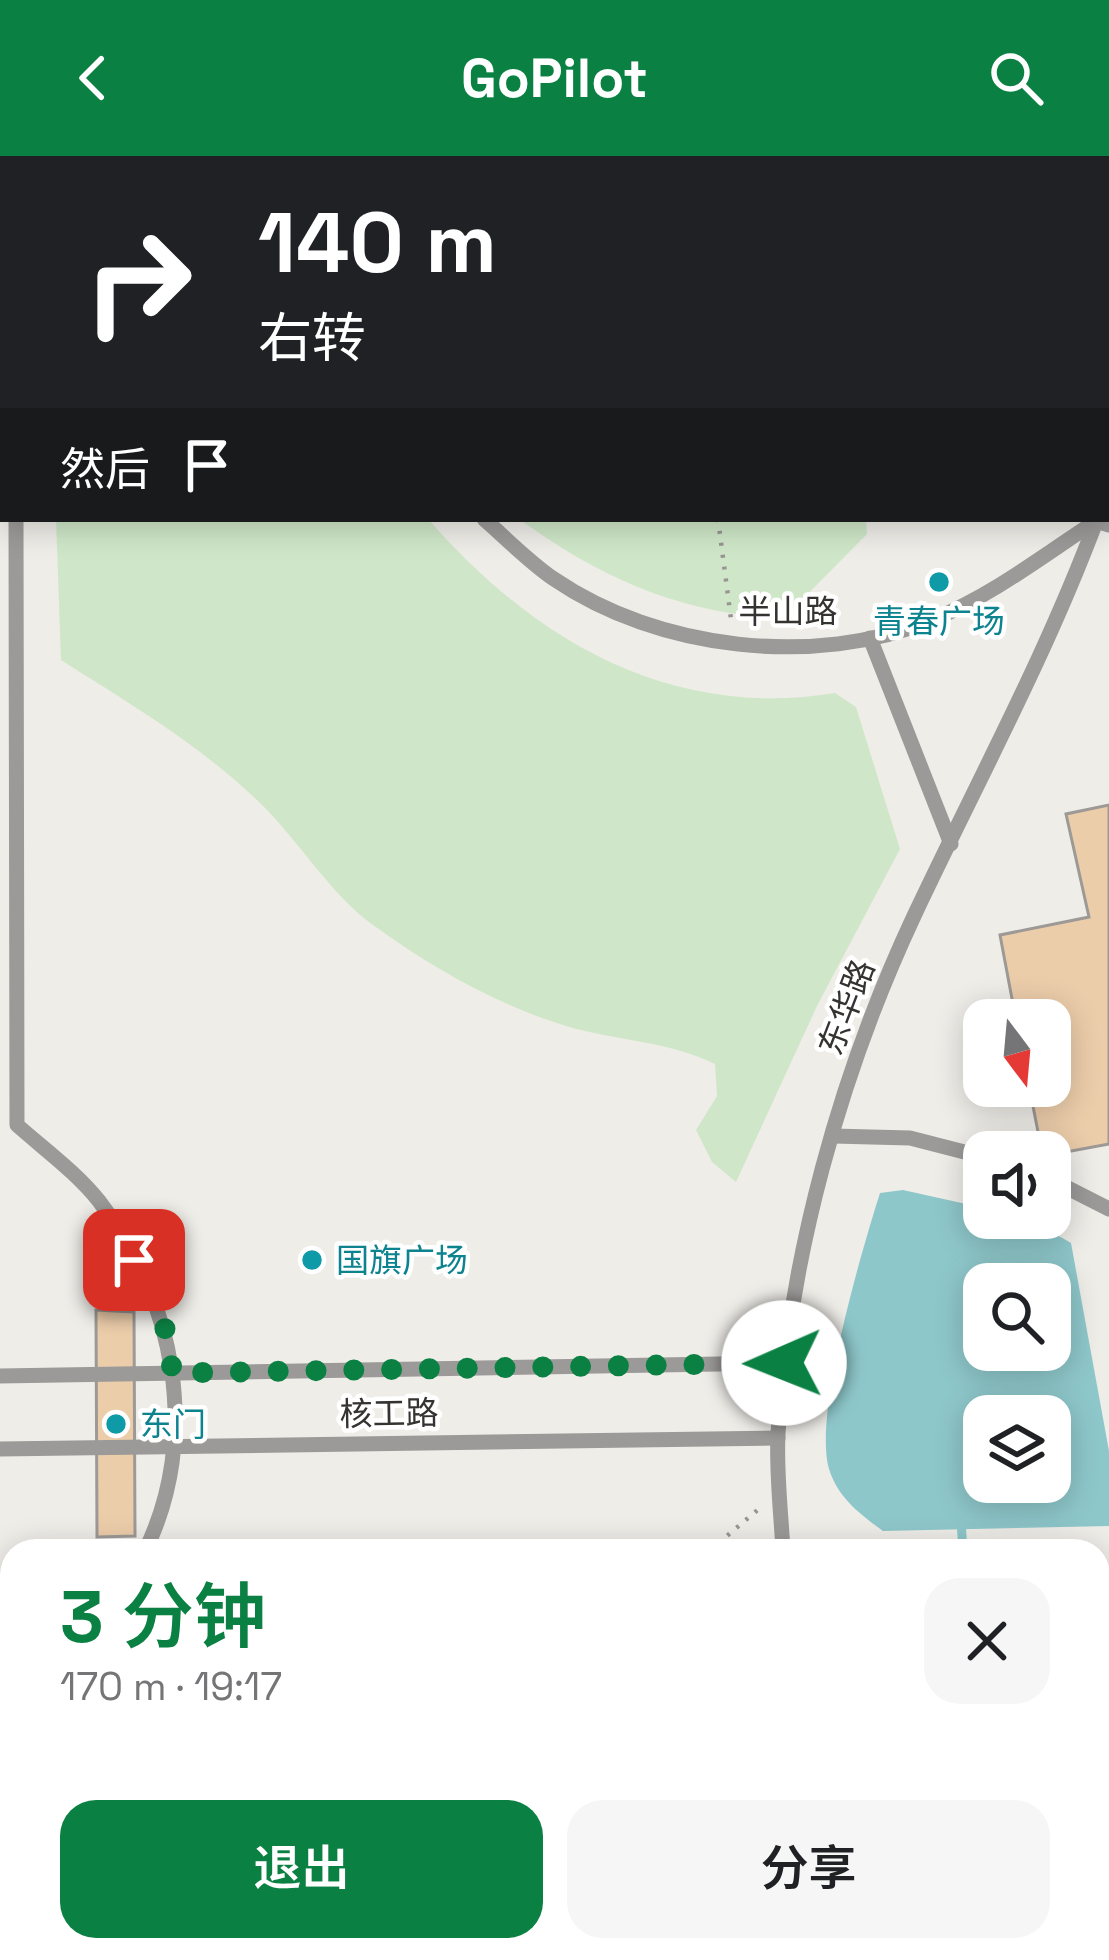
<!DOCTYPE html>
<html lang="zh">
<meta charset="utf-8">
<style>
body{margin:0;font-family:"Space Grotesk","Noto Sans SC",sans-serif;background:#f6f6f6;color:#202124;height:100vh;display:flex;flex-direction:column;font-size:45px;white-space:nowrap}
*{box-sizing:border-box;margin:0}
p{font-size:39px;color:#757577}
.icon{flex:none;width:66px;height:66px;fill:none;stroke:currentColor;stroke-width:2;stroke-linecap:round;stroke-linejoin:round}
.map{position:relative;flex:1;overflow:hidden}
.drawer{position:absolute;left:0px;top:1383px;width:1110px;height:423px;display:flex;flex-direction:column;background:#fff;border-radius:36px 36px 0 0;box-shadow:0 6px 30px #0003}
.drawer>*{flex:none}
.banner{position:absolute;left:0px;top:0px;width:1110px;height:366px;box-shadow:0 6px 30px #0003;background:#202124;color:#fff;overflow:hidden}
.needle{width:78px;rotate:164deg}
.controls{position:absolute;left:963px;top:843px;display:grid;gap:24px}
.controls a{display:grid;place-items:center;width:108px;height:108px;border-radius:24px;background:#fff;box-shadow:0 6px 30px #0003;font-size:60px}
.pin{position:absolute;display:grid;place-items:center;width:102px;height:102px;color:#fff;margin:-51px;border-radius:24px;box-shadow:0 6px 18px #0006}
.me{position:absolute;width:132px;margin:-66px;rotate:269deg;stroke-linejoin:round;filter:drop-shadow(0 0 9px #0008)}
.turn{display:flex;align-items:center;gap:42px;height:252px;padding:0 60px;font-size:54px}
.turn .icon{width:156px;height:156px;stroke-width:2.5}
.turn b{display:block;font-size:84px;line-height:102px}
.then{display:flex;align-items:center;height:114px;padding:0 60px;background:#0003;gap:24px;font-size:45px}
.round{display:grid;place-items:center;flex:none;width:126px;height:126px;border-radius:36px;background:#f6f6f6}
.summary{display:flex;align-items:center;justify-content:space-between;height:204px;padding:0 60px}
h1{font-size:72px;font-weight:600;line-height:90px;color:#0b8043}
.cta{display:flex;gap:24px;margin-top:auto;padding:24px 60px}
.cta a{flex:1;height:138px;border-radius:36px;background:#0b8043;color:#fff;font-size:48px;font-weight:600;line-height:138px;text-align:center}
.cta a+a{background:#f6f6f6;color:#202124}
header{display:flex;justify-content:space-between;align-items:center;height:156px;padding:0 60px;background:#0b8043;color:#fff;font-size:54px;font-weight:600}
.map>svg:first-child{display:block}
.green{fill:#cfe7c8}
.water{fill:#8ec7ca;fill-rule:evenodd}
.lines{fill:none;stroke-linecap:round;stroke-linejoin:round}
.stream{stroke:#8ec7ca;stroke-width:9}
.building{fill:#eccdaa;stroke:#9d9996;stroke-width:3}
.path{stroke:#979592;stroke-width:4.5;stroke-dasharray:3 9;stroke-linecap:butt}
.service{stroke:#9b9a98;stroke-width:15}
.route{stroke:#0b8043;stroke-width:21;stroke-dasharray:0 37.8}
.culture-dot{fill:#0f9aa8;stroke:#fff;stroke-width:4.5}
.labels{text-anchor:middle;stroke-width:9;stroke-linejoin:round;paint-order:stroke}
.street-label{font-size:33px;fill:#343331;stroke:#fff}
.culture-label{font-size:33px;fill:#0d838f;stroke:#fff;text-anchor:start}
</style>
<header><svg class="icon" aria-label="back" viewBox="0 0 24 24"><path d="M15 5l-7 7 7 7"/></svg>GoPilot<svg class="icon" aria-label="search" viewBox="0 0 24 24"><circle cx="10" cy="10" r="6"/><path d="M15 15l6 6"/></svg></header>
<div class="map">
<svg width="1109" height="1804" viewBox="0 0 1109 1804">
<rect width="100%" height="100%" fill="#efede8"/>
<g class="green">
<polygon points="283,0 1109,0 1109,120 1107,3"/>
<path d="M56 363H428C534 484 669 564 835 537L856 551 900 693 817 850 736 1026 712 1006 696 974 717 940 715 908C669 885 616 885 566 870 497 849 431 811 373 769 330 738 299 685 261 648 202 590 130 548 61 504Z"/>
<path d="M519 363H866L867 378 783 463C679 457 602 423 519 363Z"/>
</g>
<g class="water">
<path d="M903 1034 984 1052V1062C1019 1062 1041 1069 1071 1087L1109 1295V1370L883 1375C860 1358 838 1342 829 1313 813 1259 862 1094 880 1037ZM984 1128H1050V1194H984ZM984 1260H1050V1326H984Z"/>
<polygon points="1109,1451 1109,1804 979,1804 968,1794 1098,1794 1098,1452"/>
</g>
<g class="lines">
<polyline class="stream" points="961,1365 963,1395"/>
</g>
<g class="building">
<polygon points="410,0 456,0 461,1 410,3"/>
<polygon points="1109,649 1109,988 1050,999 1042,996 1029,930 1050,930 1050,864 1016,864 1000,779 1089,761 1066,658"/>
<polygon points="96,1154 134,1156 135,1380 97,1381"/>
<polygon points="203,1794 234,1794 237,1804 168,1804"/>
<polygon points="582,1794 744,1794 708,1804 585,1804"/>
</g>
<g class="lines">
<g class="path">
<polyline points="801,0 801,3"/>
<polyline points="718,363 731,463"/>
<polyline points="709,1395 760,1352"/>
</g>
<g class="service">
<polyline points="15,0 15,3"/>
<polyline points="231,0 234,3"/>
<polyline points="1107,335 1109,329"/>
<path d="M16 363 17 969C44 993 77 1017 99 1045 175 1143 201 1281 145 1395"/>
<path d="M484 363C507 383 529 406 554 423 658 494 815 512 932 464 991 440 1043 400 1096 365L1109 369"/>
<polyline points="870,482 951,688"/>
<polyline points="833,980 910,982 984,1001"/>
<polyline points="1050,1023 1109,1053"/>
<polyline points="0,1220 784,1207"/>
<polyline points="0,1293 778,1282"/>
<path d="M783 1395C781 1356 776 1316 778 1277 789 1102 840 918 914 760 977 626 1045 502 1097 363"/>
<polyline points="270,1794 273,1804"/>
<polyline points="534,1794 537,1804"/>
<polyline points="818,1794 821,1804"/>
</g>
</g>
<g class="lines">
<path class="route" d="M134 1104C156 1139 170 1176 172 1217L784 1207"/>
</g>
<g class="culture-dot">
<circle cx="939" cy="426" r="12"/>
<circle cx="312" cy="1104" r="12"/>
<circle cx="116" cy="1268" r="12"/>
</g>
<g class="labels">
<g class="street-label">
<text x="788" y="467">半山路</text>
<text transform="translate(846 851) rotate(-69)" y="12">东华路</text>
<text transform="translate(389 1257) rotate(-1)" y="12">核工路</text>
</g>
<g class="culture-label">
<text x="939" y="477" text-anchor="middle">青春广场</text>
<text x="336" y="1116">国旗广场</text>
<text x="140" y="1280">东门</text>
</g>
</g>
</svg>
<div class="controls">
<a><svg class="needle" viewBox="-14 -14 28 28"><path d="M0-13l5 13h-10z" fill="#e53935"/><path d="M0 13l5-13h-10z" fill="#757577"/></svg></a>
<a><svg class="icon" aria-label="sound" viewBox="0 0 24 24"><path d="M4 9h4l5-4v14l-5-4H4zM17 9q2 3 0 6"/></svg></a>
<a><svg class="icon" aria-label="search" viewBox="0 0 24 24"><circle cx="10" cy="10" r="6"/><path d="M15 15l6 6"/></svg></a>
<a><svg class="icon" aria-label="layers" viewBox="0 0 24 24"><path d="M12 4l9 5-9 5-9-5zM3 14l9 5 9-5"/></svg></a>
</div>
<div class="pin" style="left:134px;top:1104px;background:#d93025"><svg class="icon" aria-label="arrive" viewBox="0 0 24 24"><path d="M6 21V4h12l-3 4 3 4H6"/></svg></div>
<svg class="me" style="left:784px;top:1207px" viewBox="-20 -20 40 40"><circle r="19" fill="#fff"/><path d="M0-13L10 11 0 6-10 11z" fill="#0b8043"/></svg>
<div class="banner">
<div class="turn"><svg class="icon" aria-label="right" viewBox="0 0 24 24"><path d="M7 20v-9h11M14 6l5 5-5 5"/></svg><div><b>140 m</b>右转</div></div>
<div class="then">然后<svg class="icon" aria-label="arrive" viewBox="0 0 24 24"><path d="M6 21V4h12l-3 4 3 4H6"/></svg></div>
</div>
<section class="drawer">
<div class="summary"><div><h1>3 分钟</h1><p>170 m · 19:17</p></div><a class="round"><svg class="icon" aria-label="close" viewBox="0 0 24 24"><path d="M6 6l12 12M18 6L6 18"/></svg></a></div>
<div class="cta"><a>退出</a><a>分享</a></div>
</section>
</div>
